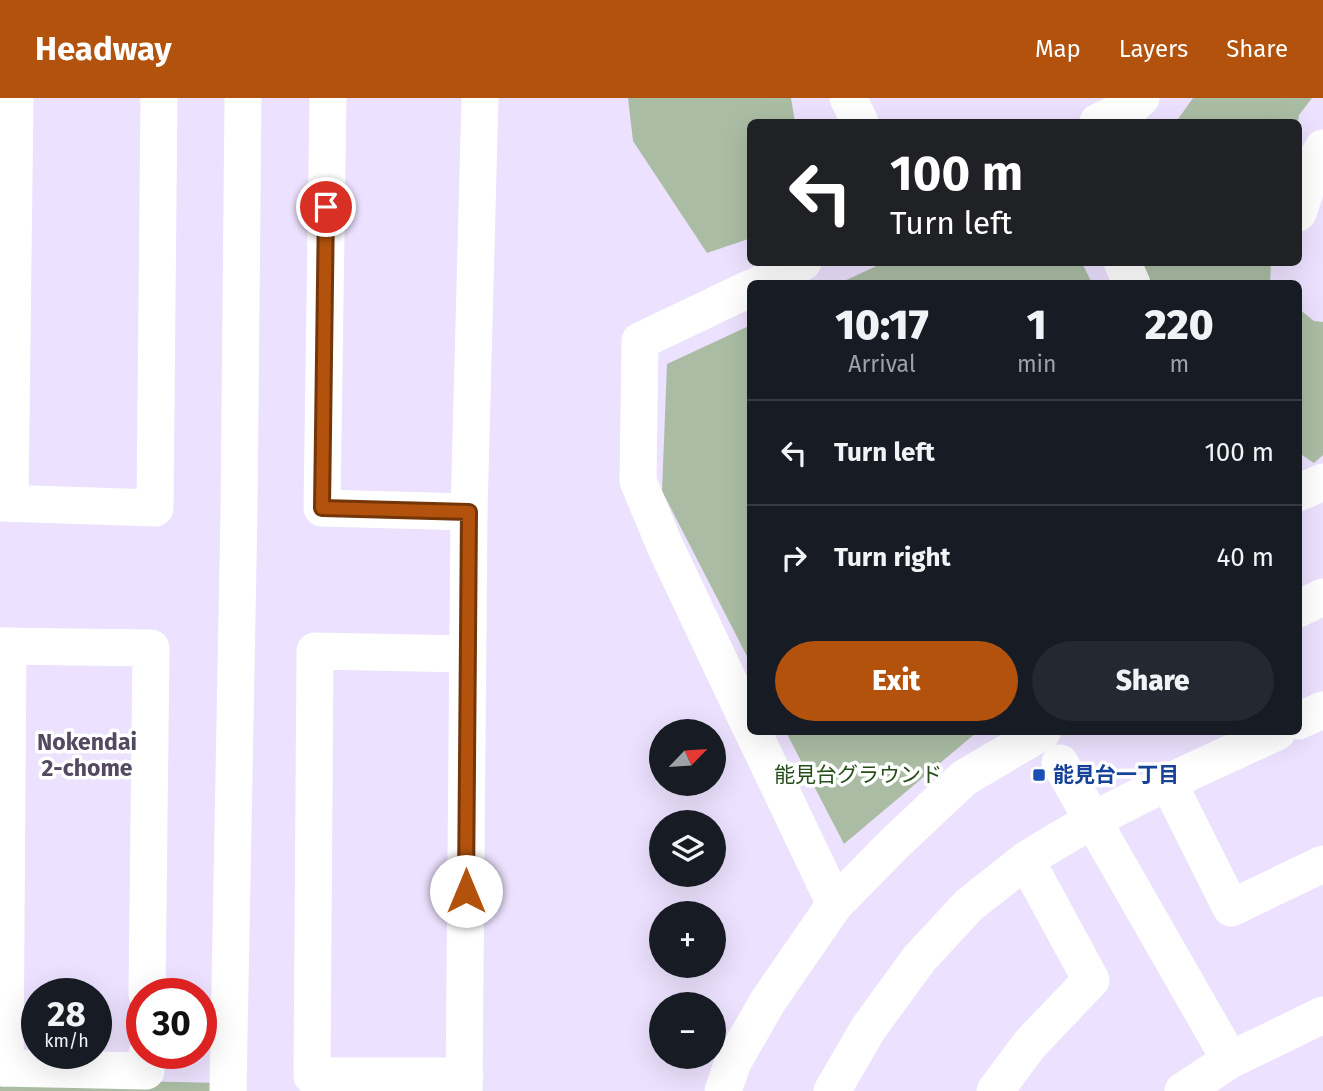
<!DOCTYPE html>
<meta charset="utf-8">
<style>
body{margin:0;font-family:"Fira Sans","Noto Sans JP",sans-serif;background:#242831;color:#f1f3f6;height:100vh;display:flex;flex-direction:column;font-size:26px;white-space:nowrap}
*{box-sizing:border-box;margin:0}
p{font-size:23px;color:#9ea1a6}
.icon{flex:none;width:38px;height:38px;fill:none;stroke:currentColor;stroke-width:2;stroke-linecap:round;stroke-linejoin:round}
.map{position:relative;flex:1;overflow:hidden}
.drawer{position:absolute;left:747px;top:182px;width:555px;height:455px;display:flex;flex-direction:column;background:#171b24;border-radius:10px;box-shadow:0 7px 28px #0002}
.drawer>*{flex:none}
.guide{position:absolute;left:747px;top:21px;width:555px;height:147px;border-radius:10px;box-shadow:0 7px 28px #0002;background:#202124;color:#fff;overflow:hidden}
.needle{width:46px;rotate:65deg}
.controls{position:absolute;left:649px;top:621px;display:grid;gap:14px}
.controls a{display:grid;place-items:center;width:77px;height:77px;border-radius:50%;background:#171b24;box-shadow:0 7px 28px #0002;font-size:35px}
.speed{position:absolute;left:21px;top:880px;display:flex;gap:14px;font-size:35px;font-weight:700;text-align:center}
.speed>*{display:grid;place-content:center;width:91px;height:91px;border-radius:50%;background:#171b24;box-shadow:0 7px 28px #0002;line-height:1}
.speed small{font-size:18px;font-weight:400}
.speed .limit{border:10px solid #d22;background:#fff;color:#111}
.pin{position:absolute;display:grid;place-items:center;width:60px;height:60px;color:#fff;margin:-30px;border:4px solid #fff;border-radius:50%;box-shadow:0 2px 7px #0007}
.me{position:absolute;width:77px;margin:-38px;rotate:0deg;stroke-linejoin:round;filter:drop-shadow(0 0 5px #0008)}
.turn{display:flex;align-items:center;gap:24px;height:147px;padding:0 28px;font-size:32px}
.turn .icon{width:91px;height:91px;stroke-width:2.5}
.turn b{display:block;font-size:49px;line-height:60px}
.eta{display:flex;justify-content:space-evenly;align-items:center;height:119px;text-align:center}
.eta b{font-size:42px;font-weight:800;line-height:49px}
.button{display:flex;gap:14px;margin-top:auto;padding:14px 28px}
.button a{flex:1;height:80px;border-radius:42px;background:#b2520d;color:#fff;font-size:28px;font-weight:800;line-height:80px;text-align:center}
.button a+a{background:#242831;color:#f1f3f6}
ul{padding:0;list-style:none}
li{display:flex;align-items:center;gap:21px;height:105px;padding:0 28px;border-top:2px solid #363941}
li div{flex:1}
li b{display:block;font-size:26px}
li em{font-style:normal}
header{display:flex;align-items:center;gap:42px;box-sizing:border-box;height:98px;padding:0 35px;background:#b2520d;color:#fff}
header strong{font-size:33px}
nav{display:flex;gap:38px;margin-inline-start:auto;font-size:24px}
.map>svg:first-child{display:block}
.green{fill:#aabda4}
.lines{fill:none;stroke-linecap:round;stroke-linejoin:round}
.minor{stroke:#fff;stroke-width:37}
.route-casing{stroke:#743508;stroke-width:18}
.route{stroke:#b2520d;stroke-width:12}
.transit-dot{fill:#1a4fb4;stroke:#fff;stroke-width:2.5}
.labels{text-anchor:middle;stroke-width:7;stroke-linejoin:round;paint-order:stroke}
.park-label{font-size:21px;fill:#254e18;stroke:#fff}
.transit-label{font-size:21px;font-weight:bold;fill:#164399;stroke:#fff;text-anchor:start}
.neighbourhood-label{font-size:23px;font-weight:bold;fill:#534a62;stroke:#fff}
</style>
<header>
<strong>Headway</strong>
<nav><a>Map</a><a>Layers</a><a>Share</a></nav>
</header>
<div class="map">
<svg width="1323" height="993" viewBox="0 0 1323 993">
<rect width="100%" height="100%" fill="#ece1fe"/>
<g class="green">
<polygon points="628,0 791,0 795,24 751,24 751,140 707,155 633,43"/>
<polygon points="1193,0 1312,0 1299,17 1298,24 1176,24"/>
<polygon points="885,164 1082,165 1092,185 840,185"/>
<polygon points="1140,165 1271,165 1270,185 1151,185"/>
<polygon points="1299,211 1314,223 1323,224 1323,357 1314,365 1299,355"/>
<polygon points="751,227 751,566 662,393 667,266"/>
<polygon points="786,634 977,634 844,746"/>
<polygon points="0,980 221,985 221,993 0,993"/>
</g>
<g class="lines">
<g class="minor">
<polyline points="328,0 322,410 469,414"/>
<polyline points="848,0 860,24"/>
<polyline points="1098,24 1131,9 1141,0"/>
<polyline points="1298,115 1315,64 1323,50"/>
<polyline points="1122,164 1132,186"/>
<polyline points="760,186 803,164"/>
<polyline points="751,190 640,243 638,383 665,448 751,630"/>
<polyline points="1298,395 1323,384"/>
<polyline points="0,405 155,410 159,0"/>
<polyline points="10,405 15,0"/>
<polyline points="1298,511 1323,499"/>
<polyline points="0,548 151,550 147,896"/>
<polyline points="1298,623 1323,612"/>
<polyline points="753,634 835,806"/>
<polyline points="1060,665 1230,962"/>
<polyline points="1168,684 1231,810 1323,766"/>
<path d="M1026 762C1105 711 1192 673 1277 634"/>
<polyline points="0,970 146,973 147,956"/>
<polyline points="5,970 8,548"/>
<polyline points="465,978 312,978 315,553 468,556"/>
<polyline points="228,993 239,413 243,0"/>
<polyline points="464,993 469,414 480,0"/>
<polyline points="723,993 733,964 768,903 835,806 895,745 964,680 1042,634"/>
<polyline points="832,993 868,931 919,861 969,807 1026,762 1091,882 1030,946 995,993"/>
<polyline points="1183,993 1230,962 1323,917"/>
</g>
</g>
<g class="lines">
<g class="route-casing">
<polyline id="route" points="326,109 322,410 469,414 466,793"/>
</g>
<use href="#route" class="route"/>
</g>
<rect class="transit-dot" x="1032" y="670" width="14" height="14" rx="3.5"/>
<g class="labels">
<g class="park-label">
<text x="858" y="684">能見台グラウンド</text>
</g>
<g class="transit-label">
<text x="1053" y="684">能見台一丁目</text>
</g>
<g class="neighbourhood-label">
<text x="87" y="652">Nokendai<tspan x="87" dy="26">2-chome</tspan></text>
</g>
</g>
</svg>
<div class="controls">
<a><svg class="needle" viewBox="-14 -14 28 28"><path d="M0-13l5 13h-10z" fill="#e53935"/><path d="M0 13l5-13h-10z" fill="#9ea1a6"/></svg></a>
<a><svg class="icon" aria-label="layers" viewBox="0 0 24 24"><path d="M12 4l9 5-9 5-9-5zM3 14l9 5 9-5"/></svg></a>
<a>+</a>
<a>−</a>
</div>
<div class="speed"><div>28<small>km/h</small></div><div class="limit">30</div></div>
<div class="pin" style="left:326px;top:109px;background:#d93025"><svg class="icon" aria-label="arrive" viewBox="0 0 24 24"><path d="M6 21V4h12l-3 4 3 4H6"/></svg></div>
<svg class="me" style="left:466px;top:793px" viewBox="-20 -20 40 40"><circle r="19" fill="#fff"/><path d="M0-13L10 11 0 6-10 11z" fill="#b2520d"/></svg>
<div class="guide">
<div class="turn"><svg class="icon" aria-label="left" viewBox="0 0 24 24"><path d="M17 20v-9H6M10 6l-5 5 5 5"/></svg><div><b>100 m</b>Turn left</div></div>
</div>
<section class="drawer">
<div class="eta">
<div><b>10:17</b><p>Arrival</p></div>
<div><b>1</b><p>min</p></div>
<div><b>220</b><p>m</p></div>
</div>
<ul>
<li><svg class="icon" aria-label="left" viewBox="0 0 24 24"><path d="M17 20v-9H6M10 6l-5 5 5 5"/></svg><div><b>Turn left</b></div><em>100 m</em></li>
<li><svg class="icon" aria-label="right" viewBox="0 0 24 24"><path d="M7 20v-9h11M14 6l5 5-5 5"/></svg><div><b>Turn right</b></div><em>40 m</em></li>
</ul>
<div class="button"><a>Exit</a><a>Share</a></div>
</section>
</div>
